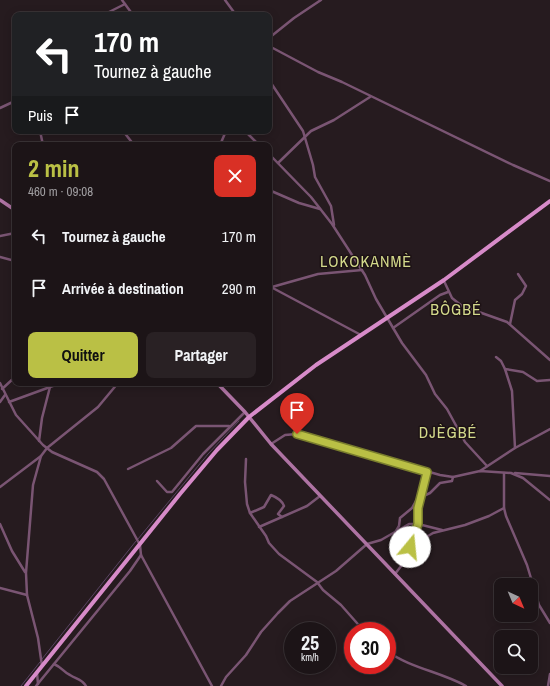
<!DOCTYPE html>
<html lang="fr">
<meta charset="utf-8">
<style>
body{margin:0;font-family:"Archivo Narrow",sans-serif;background:#292124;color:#f1f3f6;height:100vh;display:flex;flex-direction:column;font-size:15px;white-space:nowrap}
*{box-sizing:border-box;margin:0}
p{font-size:13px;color:#a09ea1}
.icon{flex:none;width:22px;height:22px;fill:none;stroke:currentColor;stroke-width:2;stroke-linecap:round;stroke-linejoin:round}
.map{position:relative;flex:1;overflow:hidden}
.details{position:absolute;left:12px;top:142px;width:260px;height:244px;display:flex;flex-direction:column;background:#1c1417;border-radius:8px;box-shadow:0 2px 10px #0003,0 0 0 1px #3a3336}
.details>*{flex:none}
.top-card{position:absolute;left:12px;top:12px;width:260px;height:122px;border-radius:8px;box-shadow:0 2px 10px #0003,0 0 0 1px #3a3336;background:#202124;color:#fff;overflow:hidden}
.needle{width:26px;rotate:136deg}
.fabs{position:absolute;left:494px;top:578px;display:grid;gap:8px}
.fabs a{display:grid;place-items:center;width:44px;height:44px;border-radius:8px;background:#1c1417;box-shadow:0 2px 10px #0003,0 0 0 1px #3a3336;font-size:20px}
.speed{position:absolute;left:284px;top:622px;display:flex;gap:8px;font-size:20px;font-weight:700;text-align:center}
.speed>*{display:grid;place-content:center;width:52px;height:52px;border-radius:50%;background:#1c1417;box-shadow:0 2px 10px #0003,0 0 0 1px #3a3336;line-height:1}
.speed small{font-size:10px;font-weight:400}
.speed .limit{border:6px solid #d22;background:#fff;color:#111}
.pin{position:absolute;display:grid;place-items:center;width:34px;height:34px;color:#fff;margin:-41px -17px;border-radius:50% 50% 50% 0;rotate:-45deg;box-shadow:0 0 4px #0007}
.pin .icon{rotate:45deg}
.me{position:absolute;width:44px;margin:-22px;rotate:17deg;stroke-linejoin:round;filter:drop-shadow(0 0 3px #0008)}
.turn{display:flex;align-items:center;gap:14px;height:84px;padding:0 16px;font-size:18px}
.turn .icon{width:52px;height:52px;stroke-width:2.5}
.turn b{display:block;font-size:28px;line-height:34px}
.then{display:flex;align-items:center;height:38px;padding:0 16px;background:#0003;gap:8px;font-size:15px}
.round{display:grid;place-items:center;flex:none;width:42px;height:42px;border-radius:8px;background:#292124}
.summary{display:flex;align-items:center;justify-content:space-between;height:68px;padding:0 16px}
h1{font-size:24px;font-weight:700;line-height:30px;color:#bac045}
.button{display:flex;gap:8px;margin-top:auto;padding:8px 16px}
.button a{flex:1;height:46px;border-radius:8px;background:#bac045;color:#111;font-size:16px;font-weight:700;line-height:46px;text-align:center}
.button a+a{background:#292124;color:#f1f3f6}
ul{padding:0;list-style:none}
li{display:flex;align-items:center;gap:12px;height:52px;padding:0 16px}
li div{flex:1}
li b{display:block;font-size:15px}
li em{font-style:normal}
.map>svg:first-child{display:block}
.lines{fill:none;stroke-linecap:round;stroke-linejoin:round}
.stream{stroke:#584361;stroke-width:1}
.street{stroke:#7a5573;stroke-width:2.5}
.secondary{stroke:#ae73a3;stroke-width:3.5}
.primary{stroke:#d78bc9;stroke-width:4}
.route-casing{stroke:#797d2d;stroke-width:10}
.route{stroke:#bac045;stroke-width:7}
.labels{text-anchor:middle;stroke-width:3;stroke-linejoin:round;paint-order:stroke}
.quarter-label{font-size:16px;letter-spacing:1px;fill:#d3d98b;stroke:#1d1215}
</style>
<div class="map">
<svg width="550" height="686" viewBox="0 0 550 686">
<rect width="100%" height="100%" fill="#261b1f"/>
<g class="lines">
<g class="stream">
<polyline points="138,539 208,454 239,421"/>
<polyline points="42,659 136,541"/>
<polyline points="21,686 40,662"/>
</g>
<g class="street">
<polyline points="122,0 133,15"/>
<polyline points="225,0 236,15"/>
<polyline points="103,15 125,4"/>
<polyline points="269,38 294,18 321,0"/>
<polyline points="269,46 318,72 342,82 513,165 550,181"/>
<polyline points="269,80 303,131 313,165 315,177 331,206 334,225"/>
<polyline points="0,108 15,101"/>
<polyline points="40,131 43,145"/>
<polyline points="123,131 134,145"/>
<polyline points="245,131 259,145"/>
<polyline points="220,145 226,131"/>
<polyline points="269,154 311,197 332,224 365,275 376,299 402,343 426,375 435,394 447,409 465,442 487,466"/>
<polyline points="278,163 311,131 334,120 370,97"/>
<polyline points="269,190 299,203 320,209"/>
<polyline points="0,236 15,233"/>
<polyline points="0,257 15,261"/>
<polyline points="444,281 452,298 462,306 507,322 550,360"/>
<polyline points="269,286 361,335"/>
<polyline points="272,287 318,274 362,270"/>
<polyline points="510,324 515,300 522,294 526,286 518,274"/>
<polyline points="393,328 440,295 448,292"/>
<polyline points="496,357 501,361 505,369 523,372 537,381 550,380"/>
<polyline points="505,369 512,391 515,448"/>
<polyline points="0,383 16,415 43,445 52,452 97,472 104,479 140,545 141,555 212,686"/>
<polyline points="2,389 15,377"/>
<polyline points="0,402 5,395"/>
<polyline points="9,402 61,383"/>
<polyline points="39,441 42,418 51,383"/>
<polyline points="271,444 285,435 297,434 440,475 453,477 480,471 511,473 523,478 550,500"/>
<polyline points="41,456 33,485 26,573 27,595 38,638 42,666"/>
<polyline points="246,459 245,482 247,504 250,513 266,536 269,543 279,554 317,582 323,590 341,605 364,631"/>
<polyline points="128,469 171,448 196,426 229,426"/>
<polyline points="480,471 515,448 550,429"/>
<polyline points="504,473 504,508 506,516 527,565 539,605 550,623"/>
<polyline points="515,473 550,476"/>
<polyline points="453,477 452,481 440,483 430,493 417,499 412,508 400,518 399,526 396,531 400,534 410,547 433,533 465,525 489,516 504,508"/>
<polyline points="157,481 167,492 172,492 203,454 245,412"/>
<polyline points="0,487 41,456 47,448 98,407 118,383"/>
<path d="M250 513 264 507 271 495C276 497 282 500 284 506L278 514 282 517"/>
<polyline points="0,524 12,551 25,572"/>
<polyline points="259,527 307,506 320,496"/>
<polyline points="395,574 408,557 418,524 419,508 427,472"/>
<polyline points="0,588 27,595"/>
<path d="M387 651C410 668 441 672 466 686"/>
<path d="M54 664C63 668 63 672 70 675 76 679 82 679 86 686"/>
<polyline points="37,673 38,684"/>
<polyline points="36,686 130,571 141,555"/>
<polyline points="221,686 226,677 246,655 261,632 278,613 290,601 336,571 367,544 381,540 409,524 418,524 442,530"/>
<polyline points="548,686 550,674"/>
</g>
<g class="secondary">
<polyline points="0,200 15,210"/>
<polyline points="217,383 245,412 271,444 502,686"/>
</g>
<polyline class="primary" points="26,686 180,494 217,450 249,417 316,365 444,280 550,201"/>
</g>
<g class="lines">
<g class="route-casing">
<polyline id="route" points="297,434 427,472 418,508 418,524 410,547"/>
</g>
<use href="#route" class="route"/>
</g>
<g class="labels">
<g class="quarter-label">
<text x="366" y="267">LOKOKANMÈ</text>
<text x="456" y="315">BÔGBÉ</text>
<text x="448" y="438">DJÈGBÉ</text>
</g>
</g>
</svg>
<div class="fabs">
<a><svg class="needle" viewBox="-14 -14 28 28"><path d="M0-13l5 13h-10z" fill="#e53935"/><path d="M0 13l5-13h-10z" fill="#a09ea1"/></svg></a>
<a><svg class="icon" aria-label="search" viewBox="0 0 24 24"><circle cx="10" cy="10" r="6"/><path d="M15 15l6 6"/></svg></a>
</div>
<div class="speed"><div>25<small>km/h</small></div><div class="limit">30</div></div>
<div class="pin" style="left:297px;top:434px;background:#d93025"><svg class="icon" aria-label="arrive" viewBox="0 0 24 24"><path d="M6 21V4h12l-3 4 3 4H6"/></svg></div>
<svg class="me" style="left:410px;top:547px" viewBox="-20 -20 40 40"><circle r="19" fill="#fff"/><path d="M0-13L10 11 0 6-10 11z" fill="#bac045"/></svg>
<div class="top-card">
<div class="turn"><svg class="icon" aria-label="left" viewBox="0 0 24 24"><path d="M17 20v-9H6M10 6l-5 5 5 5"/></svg><div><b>170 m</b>Tournez à gauche</div></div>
<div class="then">Puis<svg class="icon" aria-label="arrive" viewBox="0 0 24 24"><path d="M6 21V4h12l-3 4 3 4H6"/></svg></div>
</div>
<section class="details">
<div class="summary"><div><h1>2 min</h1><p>460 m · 09:08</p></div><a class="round" style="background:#d93025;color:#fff"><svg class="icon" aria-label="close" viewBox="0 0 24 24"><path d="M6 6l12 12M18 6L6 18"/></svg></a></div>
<ul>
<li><svg class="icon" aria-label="left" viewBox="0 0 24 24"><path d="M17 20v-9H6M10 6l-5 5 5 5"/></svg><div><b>Tournez à gauche</b></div><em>170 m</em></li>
<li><svg class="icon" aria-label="arrive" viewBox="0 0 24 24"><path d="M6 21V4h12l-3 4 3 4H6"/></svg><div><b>Arrivée à destination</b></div><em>290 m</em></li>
</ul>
<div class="button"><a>Quitter</a><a>Partager</a></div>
</section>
</div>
